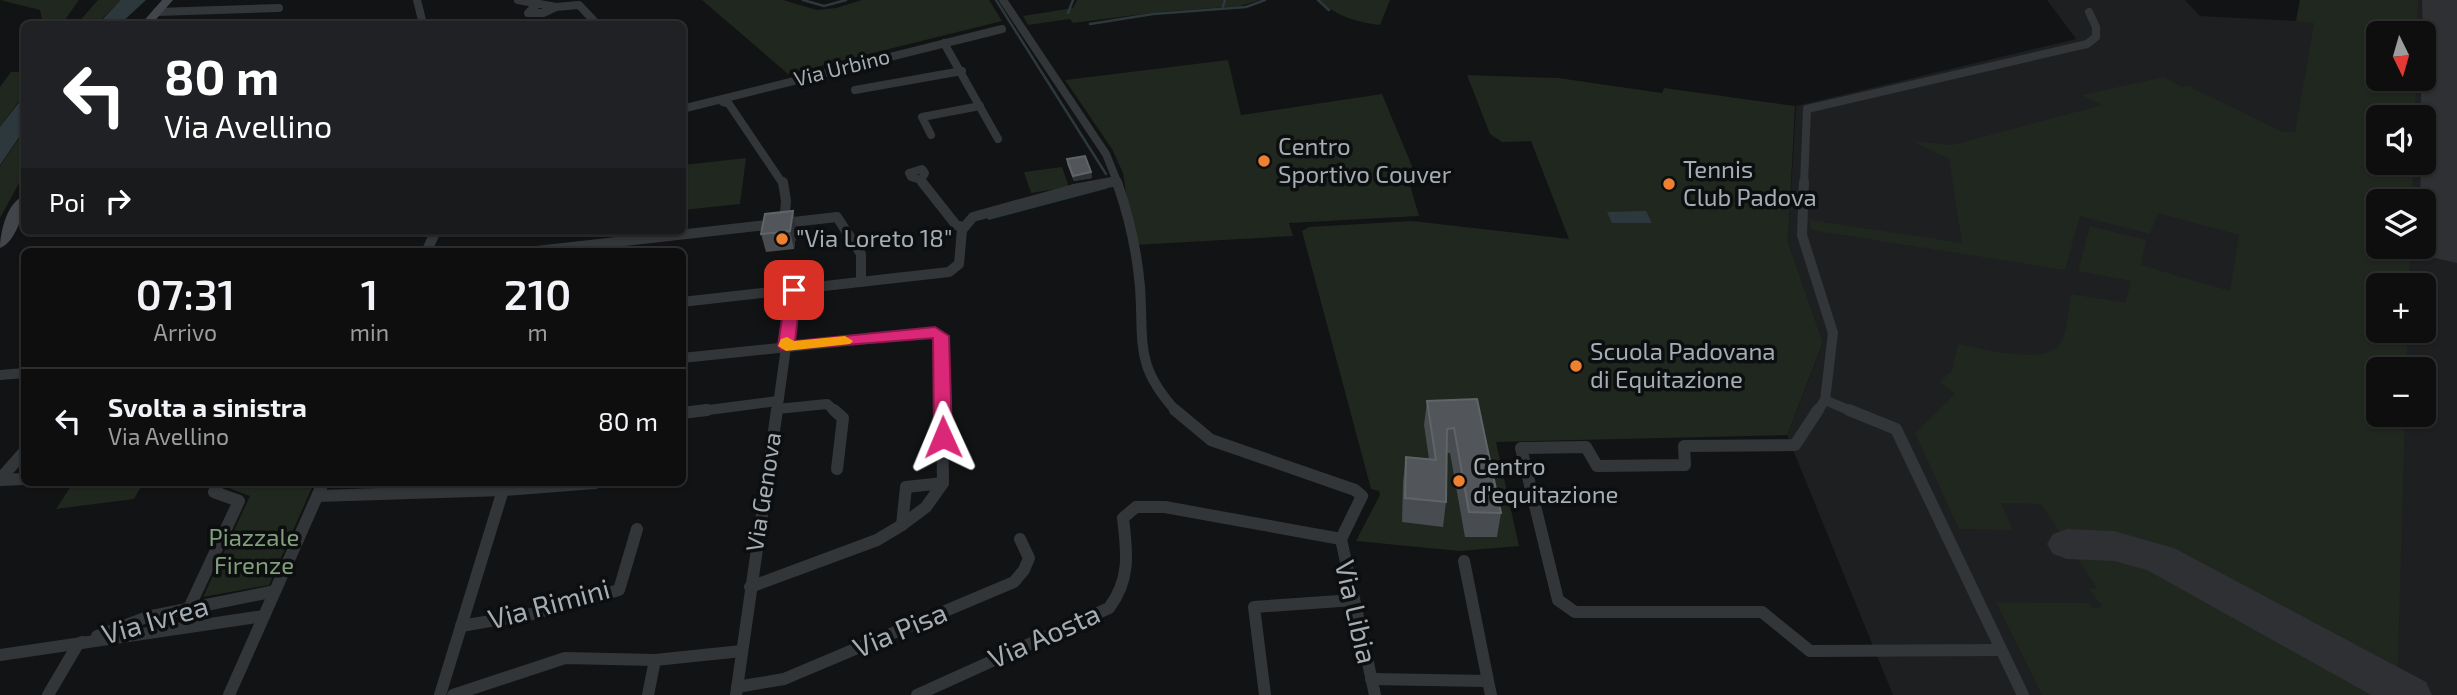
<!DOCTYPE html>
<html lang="it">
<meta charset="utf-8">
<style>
body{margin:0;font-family:"Exo 2",sans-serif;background:#1c1c1d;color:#f1f3f6;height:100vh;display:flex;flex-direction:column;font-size:26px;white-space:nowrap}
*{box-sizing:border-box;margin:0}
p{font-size:23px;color:#9b9c9e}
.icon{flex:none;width:38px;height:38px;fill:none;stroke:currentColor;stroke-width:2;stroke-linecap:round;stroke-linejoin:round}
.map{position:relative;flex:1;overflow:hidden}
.details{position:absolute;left:21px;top:248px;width:665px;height:238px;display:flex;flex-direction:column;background:#0e0e0f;border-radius:10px;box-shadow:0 2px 5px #0004,0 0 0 2px #2e2e2f}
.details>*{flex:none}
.banner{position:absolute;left:21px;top:21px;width:665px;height:214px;border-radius:10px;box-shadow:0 2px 5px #0004,0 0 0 2px #2e2e2f;background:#202124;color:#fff;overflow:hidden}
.needle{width:46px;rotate:175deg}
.fabs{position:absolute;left:2366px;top:21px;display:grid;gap:14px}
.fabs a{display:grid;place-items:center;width:70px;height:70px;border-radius:10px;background:#0e0e0f;box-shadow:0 2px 5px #0004,0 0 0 2px #2e2e2f;font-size:35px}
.pin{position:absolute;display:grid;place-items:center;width:60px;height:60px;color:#fff;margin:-30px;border-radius:14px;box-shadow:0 4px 10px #0006}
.me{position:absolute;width:77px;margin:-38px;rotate:359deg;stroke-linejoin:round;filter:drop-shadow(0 0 5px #0008)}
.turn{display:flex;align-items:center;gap:24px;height:147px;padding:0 28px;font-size:32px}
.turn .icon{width:91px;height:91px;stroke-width:2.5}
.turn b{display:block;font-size:49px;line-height:60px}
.then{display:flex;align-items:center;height:66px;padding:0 28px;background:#0003;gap:14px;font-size:26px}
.eta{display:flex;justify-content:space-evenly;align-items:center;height:119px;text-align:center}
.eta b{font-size:42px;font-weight:600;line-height:49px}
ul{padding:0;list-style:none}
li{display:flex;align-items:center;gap:21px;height:105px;padding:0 28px;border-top:2px solid #2e2e2f}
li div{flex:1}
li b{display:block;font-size:26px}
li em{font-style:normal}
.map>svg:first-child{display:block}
.built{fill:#1e1f21;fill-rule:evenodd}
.green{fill:#1f271f}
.water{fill:#2c383c}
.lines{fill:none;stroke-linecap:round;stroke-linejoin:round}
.stream-far1{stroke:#2c383c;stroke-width:2.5}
.stream{stroke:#2c383c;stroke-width:3.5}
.taxiway{fill:#2e3033;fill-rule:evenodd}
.runway{fill:#2e3033;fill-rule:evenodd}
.street-far2{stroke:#333639;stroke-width:8}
.street-far1{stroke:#333639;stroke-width:10}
.street{stroke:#333639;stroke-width:12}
.secondary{fill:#424549;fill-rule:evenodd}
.wall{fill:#484b4f}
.shaded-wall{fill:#2e3033}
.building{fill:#52565a;stroke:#5f6468;stroke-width:2}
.route{fill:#db2777;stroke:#8e194d;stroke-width:2}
.slow{fill:#f59e0b}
.poi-dot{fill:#ed8131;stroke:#0d0e0f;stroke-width:2.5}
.labels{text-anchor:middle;stroke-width:7;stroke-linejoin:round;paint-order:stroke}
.far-street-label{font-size:21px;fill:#a4adb4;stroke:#0d0e0f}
.poi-label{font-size:24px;fill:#a4adb4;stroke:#0d0e0f;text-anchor:start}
.street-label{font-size:24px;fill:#a4adb4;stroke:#0d0e0f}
.park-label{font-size:24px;fill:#829f7b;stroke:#0d0e0f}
.near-street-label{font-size:28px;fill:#a4adb4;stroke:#0d0e0f}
</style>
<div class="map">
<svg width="2457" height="695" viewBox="0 0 2457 695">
<rect width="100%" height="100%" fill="#121314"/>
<path class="built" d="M2047 0H2185L2200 16 2296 21 2300 0H2457V695H1893L1787 435 1823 344 1788 242 1796 106 2076 39ZM2378 33H2424V79H2378ZM2378 117H2424V163H2378ZM2378 201H2424V247H2378ZM2378 285H2424V331H2378ZM2378 369H2424V415H2378Z"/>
<g class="green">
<polygon points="0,0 79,0 62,24 43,24 40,10"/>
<polygon points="98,0 122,0 96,24 77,24"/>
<polygon points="702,0 783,0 817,10 836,8 862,0 989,0 1002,21 788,74"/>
<polygon points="1077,0 1260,0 1240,6 1159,12 1073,23 1070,19 1028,25 1023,16 1073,8"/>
<path d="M1318 0H1390L1380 25C1355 22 1337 16 1318 0Z"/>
<path d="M2300 0H2418L2417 33H2378V79H2416L2415 117H2378V163H2413L2412 201H2378V247H2410L2409 285H2378V331H2408L2406 369H2378V415H2405L2397 695H2042L1996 602 2088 603 2093 609 2102 606 2089 589 2097 588 2041 504 2001 503 2013 530 1959 529 1915 433 1955 394 1939 382 1952 371 1958 344C1980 348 2049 367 2061 342 2068 329 2068 309 2071 294L2125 303 2131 281 2078 271 2090 226 2146 240 2141 265 2230 291 2239 235 2158 213 2150 234 2080 216 2065 270 1811 230 1810 220 1962 243 1949 159 1912 141 1952 145 2102 105 2082 95 2164 77 2182 87 2188 86 2283 132H2295L2314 23 2296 21Z"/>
<polygon points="1228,60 1241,115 1382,94 1419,183 1410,185 1419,216 1289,223 1293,236 1134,245 1123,173 1112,149 1065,80"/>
<polygon points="11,72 24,72 24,94 0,127 0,87"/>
<polygon points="1467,75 1558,78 1662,93 1664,88 1795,106 1788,242 1823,343 1787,435 1496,442 1519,546 1460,551 1356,541 1380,495 1379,491 1371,489 1302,231 1309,227 1412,221 1569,239 1531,141 1502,142 1490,134"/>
<polygon points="24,131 24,174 0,218 0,166"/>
<polygon points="746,158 740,204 683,210 683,165"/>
<polygon points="1062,167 1069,187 1031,193 1024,172"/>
<polygon points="73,483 143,483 134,499 56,509"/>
<polygon points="231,483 314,483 269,585 203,597 250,496 229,488"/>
</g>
<g class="water">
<polygon points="121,0 146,0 120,24 98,24"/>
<polygon points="24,96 24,130 0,165 0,127"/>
<polygon points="1646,211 1652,223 1612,223 1607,212"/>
</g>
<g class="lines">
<g class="stream-far1">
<polyline points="803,0 824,6 846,0"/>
<polyline points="996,0 1106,174"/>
<polyline points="1318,0 1329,10"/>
<polyline points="1223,7 1225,0"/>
<polyline points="1068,13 1073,0"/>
<polyline points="1090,24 1153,14 1246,7 1265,0"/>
</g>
<polyline class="stream" points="989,218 1106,187"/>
<polygon class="taxiway" points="2067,529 2114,531 2174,548 2426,682 2432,695 2371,695 2147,570 2114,561 2067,559 2053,554 2047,544 2053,534"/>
<polygon class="runway" points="2422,0 2457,0 2457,263 2431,257 2424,247 2424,201 2420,201 2421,163 2424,163 2424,117 2421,117 2421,79 2424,79"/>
<g class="street-far2">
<polyline points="417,0 423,24"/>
<polyline points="518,0 556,7 543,13 528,13 537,4"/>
<polyline points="1003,0 1106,154 1118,184"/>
<polyline points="556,7 579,5 597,24"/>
<polyline points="157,12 279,8"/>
<polyline points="944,43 998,139"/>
<polyline points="855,90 962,71"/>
<polyline points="723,102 729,104 783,184"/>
<polyline points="682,109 1002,29"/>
<polyline points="931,135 922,117 980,106"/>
<polygon points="922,169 925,173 921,180 911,177 909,173"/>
<polyline points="921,180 924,184"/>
<polyline points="1103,184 1117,181"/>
<polyline points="1804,184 1807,109 2087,44 2096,37 2096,27 2089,12"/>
</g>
<g class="street-far1">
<polyline points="783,182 786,201 784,223"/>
<polyline points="922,182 956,225 963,227"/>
<path d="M1117 182C1129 216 1137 252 1140 287 1144 344 1134 365 1177 412"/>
<polyline points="1804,182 1802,235 1833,333 1825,400 1853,412"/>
<polyline points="426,252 436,231"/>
<polyline points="528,252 837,217 861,254 861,282"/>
<polyline points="682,302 949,272 959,264 962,230 973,217 1074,189 1112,182"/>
<polyline points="682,358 935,332 941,336 942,412"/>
<polyline points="0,375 24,373"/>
<polyline points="777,409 827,404 836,412"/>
<polyline points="693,412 778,401"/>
<polyline points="777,412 794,290"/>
<polyline points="1817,412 1825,400"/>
</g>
<g class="street">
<polyline points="834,410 843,418 837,469"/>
<polyline points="942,410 943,483"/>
<polyline points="1175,410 1211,440 1355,490 1362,496 1341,539 1375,695"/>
<polyline points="1818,410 1795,445 1684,446 1685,465 1597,466 1586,447 1521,448 1558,600 1575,612 1762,612 1810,651 2001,650"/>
<polyline points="1849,410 1896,429 2023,695"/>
<polyline points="682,413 707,410"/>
<polyline points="0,479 24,452"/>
<polyline points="0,480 24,479"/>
<polygon points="943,483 926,507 902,525 906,487"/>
<polyline points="318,496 503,490 595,483"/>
<polyline points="750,587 877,540 902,525"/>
<polyline points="190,606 239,501 214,492 219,483"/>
<polyline points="461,626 532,614 619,590 637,529"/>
<polyline points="97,636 147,617 275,591"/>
<polyline points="0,655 264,616"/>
<polyline points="1371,679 1488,681 1464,561"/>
<polyline points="1488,681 1491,695"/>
<polyline points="737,687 784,679 1014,582 1024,570 1029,558 1020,539"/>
<polyline points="48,695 78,644 82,642"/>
<polyline points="229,695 323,483"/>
<polyline points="440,695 503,490"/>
<polyline points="453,695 565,658 655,660 742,651"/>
<polyline points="648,695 655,660"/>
<polyline points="736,695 777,410"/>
<path d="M917 695 1109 608C1131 579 1127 552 1123 518L1136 507H1165L1341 539"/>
<polyline points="1265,695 1254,607 1354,600"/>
</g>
<g class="secondary">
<polygon points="162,0 173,0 152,24 141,24"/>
<path d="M24 196C25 211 16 242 0 248 0 232 7 202 24 196Z"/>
</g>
</g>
<g class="wall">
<polygon points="1067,159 1091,172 1092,178 1074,181 1067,164"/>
<polygon points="797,229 794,249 766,252 761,234"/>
<polygon points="1477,399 1501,513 1497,537 1465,537 1450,453 1447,453 1446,502 1443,527 1402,522 1403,482 1406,457 1429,459 1424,425 1427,401"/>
</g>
<g class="shaded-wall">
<polygon points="1091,172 1092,178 1074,181 1073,176"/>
<polygon points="793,211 797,229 794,249 790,231"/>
</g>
<g class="building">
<polygon points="1085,156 1091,172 1073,176 1067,159"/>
<polygon points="793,211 790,231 761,234 765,214"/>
<polygon points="1477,399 1501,513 1469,512 1454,428 1447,429 1446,502 1405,498 1406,457 1436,460 1427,401"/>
</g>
<polygon class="route" points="794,286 801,290 795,341 935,327 949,336 952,437 949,441 943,443 934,437 933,338 781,350 778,346 786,290"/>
<polygon class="slow" points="845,336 853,341 850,344 786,351 778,346 781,339 787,337 794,341"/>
<g class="poi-dot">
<circle cx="1264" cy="161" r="7"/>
<circle cx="1669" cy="184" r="7"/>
<circle cx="782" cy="239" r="7"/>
<circle cx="1576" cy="366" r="7"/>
<circle cx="1459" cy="481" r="7"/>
</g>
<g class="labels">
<g class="far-street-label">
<text transform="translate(842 68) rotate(-14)" y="7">Via Urbino</text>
</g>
<g class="poi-label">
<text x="1278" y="155">Centro<tspan x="1278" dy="28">Sportivo Couver</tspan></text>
<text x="1683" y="178">Tennis<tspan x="1683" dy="28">Club Padova</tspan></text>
<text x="796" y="247">"Via Loreto 18"</text>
<text x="1590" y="360">Scuola Padovana<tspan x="1590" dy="28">di Equitazione</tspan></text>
<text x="1473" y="475">Centro<tspan x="1473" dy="28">d'equitazione</tspan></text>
</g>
<g class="street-label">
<text transform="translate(764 492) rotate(-81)" y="8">Via Genova</text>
</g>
<g class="park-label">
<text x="254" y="546">Piazzale<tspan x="254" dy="28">Firenze</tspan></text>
</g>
<g class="near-street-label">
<text transform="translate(549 604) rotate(-15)" y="10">Via Rimini</text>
<text transform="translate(1356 612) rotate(77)" y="10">Via Libia</text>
<text transform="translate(155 620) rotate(-16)" y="10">Via Ivrea</text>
<text transform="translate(900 630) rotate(-23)" y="10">Via Pisa</text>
<text transform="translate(1044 636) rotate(-24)" y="10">Via Aosta</text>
</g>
</g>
</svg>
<div class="fabs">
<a><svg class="needle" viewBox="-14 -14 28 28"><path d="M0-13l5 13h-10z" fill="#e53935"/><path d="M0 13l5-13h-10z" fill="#9b9c9e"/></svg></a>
<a><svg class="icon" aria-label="sound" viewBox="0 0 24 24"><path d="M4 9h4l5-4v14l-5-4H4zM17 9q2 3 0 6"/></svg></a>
<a><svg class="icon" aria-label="layers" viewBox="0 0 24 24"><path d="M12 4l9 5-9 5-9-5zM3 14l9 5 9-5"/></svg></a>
<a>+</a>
<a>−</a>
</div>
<div class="pin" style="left:794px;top:290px;background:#d93025"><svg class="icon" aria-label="arrive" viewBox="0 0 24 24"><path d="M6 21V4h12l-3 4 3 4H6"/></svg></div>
<svg class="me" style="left:943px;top:437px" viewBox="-20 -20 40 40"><path d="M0-17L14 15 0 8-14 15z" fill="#db2777" stroke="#fff" stroke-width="4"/></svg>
<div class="banner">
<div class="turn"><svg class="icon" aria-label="left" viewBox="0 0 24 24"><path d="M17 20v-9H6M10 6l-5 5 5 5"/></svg><div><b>80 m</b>Via Avellino</div></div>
<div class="then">Poi<svg class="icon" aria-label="right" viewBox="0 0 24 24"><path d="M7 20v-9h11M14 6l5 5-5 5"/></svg></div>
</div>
<section class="details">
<div class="eta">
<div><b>07:31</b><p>Arrivo</p></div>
<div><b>1</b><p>min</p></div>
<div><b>210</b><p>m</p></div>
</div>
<ul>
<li><svg class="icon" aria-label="left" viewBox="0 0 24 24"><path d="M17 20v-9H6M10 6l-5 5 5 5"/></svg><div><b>Svolta a sinistra</b><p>Via Avellino</p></div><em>80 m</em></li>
</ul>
</section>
</div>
